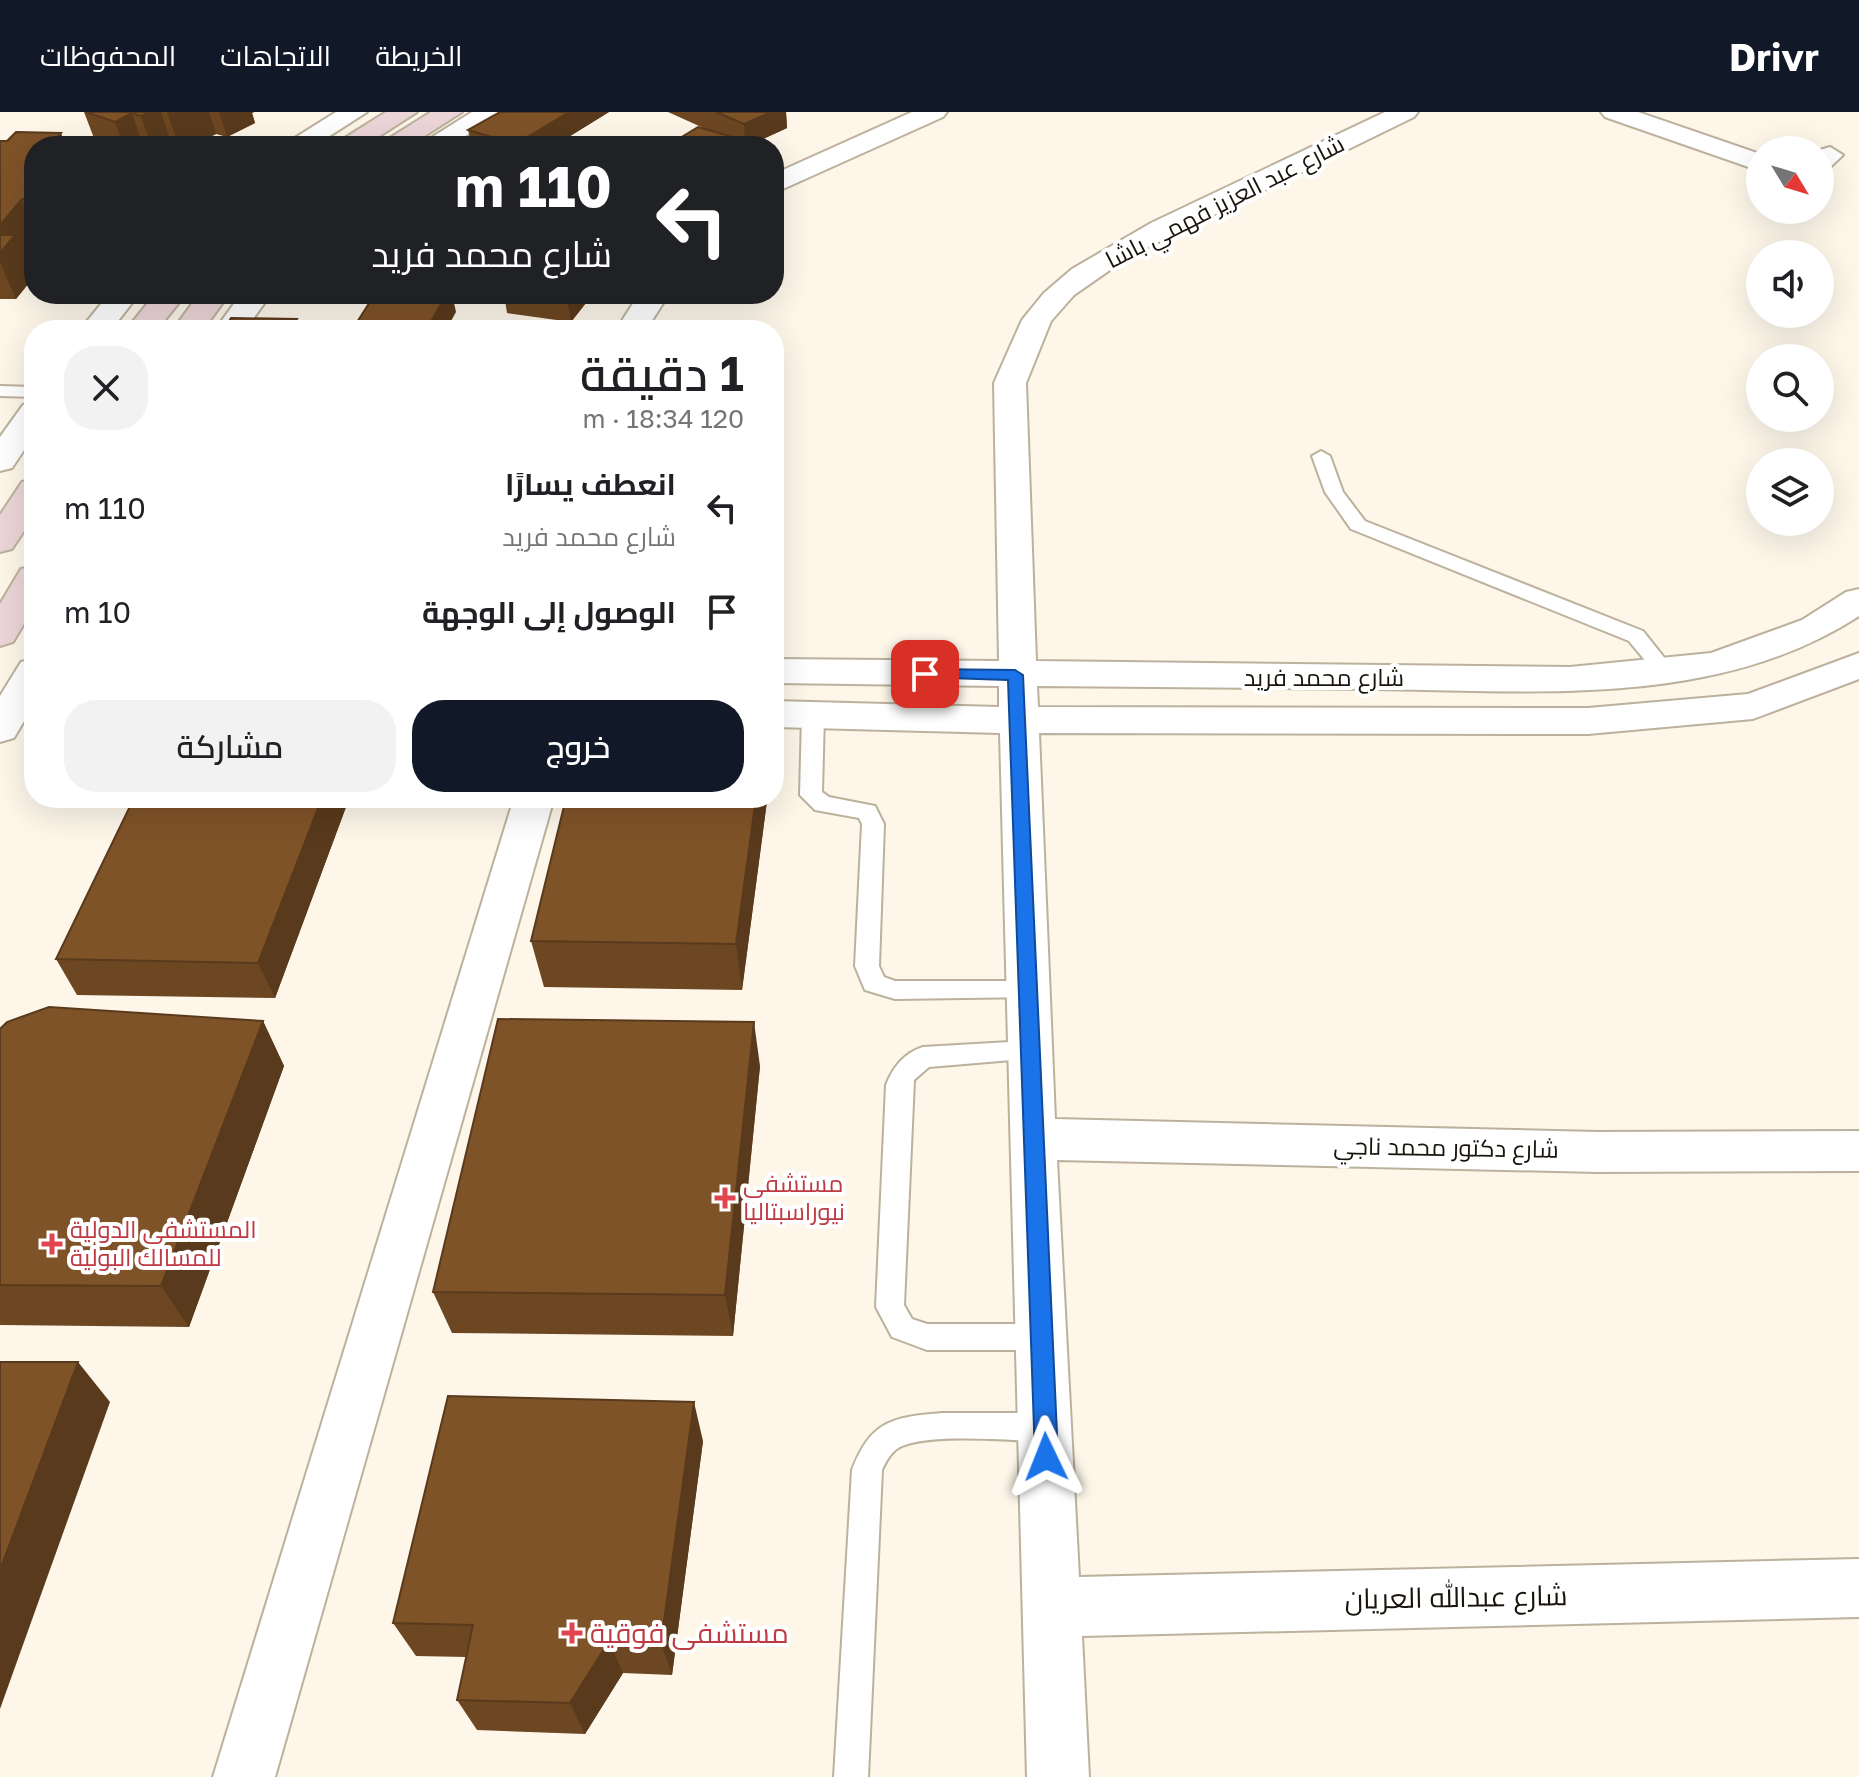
<!DOCTYPE html>
<html lang="ar">
<meta charset="utf-8">
<style>
body{margin:0;font-family:"Golos Text",Cairo,sans-serif;background:#f2f2f2;color:#202124;direction:rtl;height:100vh;display:flex;flex-direction:column;font-size:30px;white-space:nowrap}
*{box-sizing:border-box;margin:0}
p{font-size:26px;color:#757577}
.icon{flex:none;width:44px;height:44px;fill:none;stroke:currentColor;stroke-width:2;stroke-linecap:round;stroke-linejoin:round}
.map{position:relative;flex:1;overflow:hidden;direction:ltr}
.drawer{position:absolute;left:24px;top:208px;width:760px;height:488px;display:flex;flex-direction:column;background:#fff;border-radius:32px;box-shadow:0 8px 32px #0002;direction:rtl}
.drawer>*{flex:none}
.hud{position:absolute;left:24px;top:24px;width:760px;height:168px;border-radius:32px;box-shadow:0 8px 32px #0002;direction:rtl;background:#202124;color:#fff;overflow:hidden}
.needle{width:52px;rotate:128deg}
.controls{position:absolute;left:1746px;top:24px;display:grid;gap:16px}
.controls a{display:grid;place-items:center;width:88px;height:88px;border-radius:50%;background:#fff;box-shadow:0 8px 32px #0002;font-size:40px}
.pin{position:absolute;display:grid;place-items:center;width:68px;height:68px;color:#fff;margin:-34px;border-radius:16px;box-shadow:0 4px 12px #0006}
.me{position:absolute;width:88px;margin:-44px;rotate:358deg;stroke-linejoin:round;filter:drop-shadow(0 0 6px #0008)}
.turn{display:flex;align-items:center;gap:28px;height:168px;padding:0 40px;font-size:36px}
.turn .icon{width:104px;height:104px;stroke-width:2.5}
.turn b{display:block;font-size:56px;line-height:68px}
.round{display:grid;place-items:center;flex:none;width:84px;height:84px;border-radius:32px;background:#f2f2f2}
.summary{display:flex;align-items:center;justify-content:space-between;height:136px;padding:0 40px}
h1{font-size:48px;font-weight:600;line-height:60px}
.cta{display:flex;gap:16px;margin-top:auto;padding:16px 40px}
.cta a{flex:1;height:92px;border-radius:32px;background:#111827;color:#fff;font-size:32px;font-weight:600;line-height:92px;text-align:center}
.cta a+a{background:#f2f2f2;color:#202124}
ul{padding:0;list-style:none}
li{display:flex;align-items:center;gap:24px;height:104px;padding:0 40px}
li div{flex:1}
li b{display:block;font-size:30px}
li em{font-style:normal}
header{display:flex;align-items:center;gap:48px;box-sizing:border-box;height:112px;padding:0 40px;background:#111827;color:#fff}
header strong{font-size:38px}
nav{display:flex;gap:44px;margin-inline-start:auto;font-size:28px}
.map>svg:first-child{display:block}
.lines{fill:none;stroke-linecap:round;stroke-linejoin:round}
.lane-casing{stroke:#bcb19c;stroke-width:4}
.street-casing{stroke:#bcb19c;stroke-width:4}
.secondary-casing{stroke:#bcb19c;stroke-width:4}
.lane{fill:#fff;fill-rule:evenodd}
.street{fill:#fff;fill-rule:evenodd}
.secondary{fill:#ecd5d9;fill-rule:evenodd}
.wall{fill:#6d4722}
.shaded-wall{fill:#593a1c}
.building{fill:#7f5328;stroke:#593a1c;stroke-width:2}
.route{fill:#1a73e8;stroke:#114b97;stroke-width:2}
.health-dot{fill:#e0444e;stroke:#fff;stroke-width:3}
.labels{text-anchor:middle;stroke-width:8;stroke-linejoin:round;paint-order:stroke}
.street-label{font-size:24px;fill:#19150d;stroke:#fff}
.health-label{font-size:24px;fill:#be3a42;stroke:#fff;text-anchor:start}
.near-street-label{font-size:28px;fill:#19150d;stroke:#fff}
.near-health-label{font-size:28px;fill:#be3a42;stroke:#fff;text-anchor:start}
</style>
<header>
<strong>Drivr</strong>
<nav><a>الخريطة</a><a>الاتجاهات</a><a>المحفوظات</a></nav>
</header>
<div class="map">
<svg width="1859" height="1665" viewBox="0 0 1859 1665">
<rect width="100%" height="100%" fill="#fdf6e9"/>
<g class="lines">
<g class="lane-casing">
<g id="lane">
<polygon points="0,274 34,275 34,285 0,284"/>
<polygon points="1321,339 1330,344 1343,380 1365,409 1643,519 1674,558 1664,565 1657,563 1629,529 1351,417 1325,380 1312,344"/>
<polygon points="813,596 824,603 822,680 829,685 875,694 884,712 879,854 884,865 895,869 1026,869 1035,871 1038,878 1035,885 895,887 865,878 855,854 862,712 859,706 815,698 800,683 802,603"/>
<path d="M1028 929 1037 932 1041 939 1037 946 929 955 914 968 904 1193 912 1207 927 1212H1041L1051 1216 1055 1225 1051 1234 1041 1238H927L892 1225 876 1195 886 973C893 955 904 941 923 935Z"/>
<path d="M942 1301H1045L1056 1305 1060 1315 1056 1325 1045 1329C1008 1329 934 1321 902 1334 892 1338 886 1349 882 1358L868 1665H834L852 1358C871 1309 892 1305 942 1301Z"/>
</g>
</g>
<g class="street-casing">
<g id="street">
<polygon points="336,0 367,0 314,34 282,34"/>
<polygon points="472,0 503,0 450,34 418,34"/>
<polygon points="912,0 947,0 943,5 774,81 774,62"/>
<path d="M1385 0H1418L1414 5 1130 144 1074 183 1051 209 1026 271 1036 549 1570 555 1711 541 1802 508 1846 480 1859 477V504C1717 596 1538 579 1376 577 1263 576 1150 575 1037 574L1038 595 1588 596 1748 582 1859 541V567L1753 607 1588 622 1039 621 1055 1007 1598 1020 1859 1019V1059L1598 1060 1057 1048 1079 1465 1859 1447V1505L1082 1524 1089 1665H1027L1000 621 774 615V589L999 595V574L774 571V547L999 549 994 271 1022 208 1044 181 1072 157 1151 111Z"/>
<polygon points="1601,0 1638,0 1760,42 1760,59 1605,5"/>
<polygon points="1830,35 1843,43 1829,56 1820,58 1820,38"/>
<polygon points="109,182 139,182 111,218 80,218"/>
<polygon points="241,182 271,182 245,218 215,218"/>
<polygon points="639,182 669,182 646,218 616,218"/>
<polygon points="34,290 34,323 12,356 0,359 0,325 23,293"/>
<polygon points="34,547 34,592 14,626 0,630 0,584 21,550"/>
<polygon points="514,686 554,686 275,1665 213,1665"/>
</g>
</g>
<g class="secondary-casing">
<g id="secondary">
<polygon points="386,0 417,0 364,34 332,34"/>
<polygon points="431,0 462,0 409,34 377,34"/>
<polygon points="155,182 186,182 157,218 126,218"/>
<polygon points="199,182 229,182 203,218 173,218"/>
<polygon points="34,367 34,404 12,437 0,440 0,403 22,370"/>
<polygon points="34,454 34,495 13,530 0,534 0,492 21,457"/>
</g>
</g>
<use href="#lane" class="lane"/>
<use href="#street" class="street"/>
<use href="#secondary" class="secondary"/>
</g>
<g class="wall">
<polygon points="84,0 254,0 252,1 255,11 227,25 216,22 191,34 97,34"/>
<polygon points="500,0 609,0 554,34 472,34 468,18"/>
<polygon points="668,0 786,0 787,16 750,33 750,34 667,34 708,18"/>
<polygon points="71,28 73,34 34,34 34,136 25,148 33,166 16,187 0,187 0,29"/>
<polygon points="504,182 593,182 571,210 507,201"/>
<polygon points="134,686 342,686 346,695 275,886 77,883 56,847"/>
<polygon points="767,689 742,878 544,875 531,829"/>
<polygon points="263,909 284,954 189,1215 0,1213 0,917"/>
<polygon points="760,954 733,1224 452,1221 433,1180"/>
<polygon points="703,1329 672,1563 623,1561 585,1622 477,1618 457,1588 466,1545 416,1544 393,1511"/>
</g>
<g class="shaded-wall">
<polygon points="151,0 161,0 172,34 151,34 141,4"/>
<polygon points="167,0 209,0 216,22 191,34 179,34"/>
<polygon points="219,0 254,0 252,1 255,11 227,25"/>
<polygon points="569,0 609,0 554,34 517,34 516,32"/>
<polygon points="771,0 786,0 787,16 750,33 750,34 743,34 745,32 744,12"/>
<polygon points="132,1 143,34 124,34 115,10"/>
<polygon points="61,21 66,34 71,28 73,34 57,34 55,28"/>
<polygon points="22,87 34,117 34,136 25,148 33,166 16,187 0,150 0,113"/>
<polygon points="447,182 452,182 456,200 446,218 426,218"/>
<polygon points="570,182 593,182 571,210 567,186"/>
<polygon points="297,207 300,218 291,218"/>
<polygon points="322,686 342,686 346,695 275,886 258,851"/>
<polygon points="756,686 767,686 767,689 742,878 736,832"/>
<polygon points="263,909 284,954 189,1215 161,1174"/>
<polygon points="754,910 760,954 733,1224 725,1183"/>
<polygon points="78,1250 110,1290 0,1597 0,1458"/>
<polygon points="694,1290 703,1329 672,1563 661,1531"/>
<polygon points="609,1529 623,1561 585,1622 570,1591"/>
</g>
<g class="building">
<polygon points="86,0 151,0 141,4 132,1 115,10"/>
<polygon points="500,0 569,0 516,32 468,18"/>
<polygon points="716,0 771,0 744,12"/>
<polygon points="698,15 750,30 743,34 667,34"/>
<polygon points="16,20 61,21 55,28 71,28 66,34 34,34 34,87 22,87 0,113 0,29 7,29"/>
<polygon points="0,123 15,123 0,141"/>
<polygon points="375,182 447,182 426,218 352,218"/>
<polygon points="538,182 570,182 567,186"/>
<polygon points="231,206 297,207 291,218 224,218"/>
<polygon points="134,686 322,686 258,851 56,847"/>
<polygon points="566,686 756,686 736,832 531,829"/>
<polygon points="49,895 263,909 161,1174 0,1173 0,917 7,910"/>
<polygon points="498,907 754,910 725,1183 433,1180"/>
<polygon points="0,1250 78,1250 0,1458"/>
<polygon points="448,1284 694,1290 661,1531 609,1529 570,1591 457,1588 473,1513 393,1511"/>
</g>
<polygon class="route" points="925,557 1015,558 1023,563 1058,1345 1054,1353 1046,1356 1038,1353 1035,1345 1008,568 919,565 917,562"/>
<g class="health-dot">
<path d="M721 1074h8v8h8v8h-8v8h-8v-8h-8v-8h8z"/>
<path d="M48 1120h8v8h8v8h-8v8h-8v-8h-8v-8h8z"/>
<path d="M568 1509h8v8h8v8h-8v8h-8v-8h-8v-8h8z"/>
</g>
<g class="labels">
<g class="street-label">
<text transform="translate(1225 90) rotate(-27)" y="8">شارع عبد العزيز فهمي باشا</text>
<text x="1324" y="574">شارع محمد فريد</text>
<text transform="translate(1446 1036) rotate(1)" y="8">شارع دكتور محمد ناجي</text>
</g>
<g class="health-label">
<text x="743" y="1080">مستشفى<tspan x="743" dy="28">نيوراسبتاليا</tspan></text>
<text x="70" y="1126">المستشفى الدولية<tspan x="70" dy="28">للمسالك البولية</tspan></text>
</g>
<g class="near-street-label">
<text transform="translate(1456 1485) rotate(-1)" y="10">شارع عبدالله العريان</text>
</g>
<g class="near-health-label">
<text x="590" y="1531">مستشفى فوقية</text>
</g>
</g>
</svg>
<div class="controls">
<a><svg class="needle" viewBox="-14 -14 28 28"><path d="M0-13l5 13h-10z" fill="#e53935"/><path d="M0 13l5-13h-10z" fill="#757577"/></svg></a>
<a><svg class="icon" aria-label="sound" viewBox="0 0 24 24"><path d="M4 9h4l5-4v14l-5-4H4zM17 9q2 3 0 6"/></svg></a>
<a><svg class="icon" aria-label="search" viewBox="0 0 24 24"><circle cx="10" cy="10" r="6"/><path d="M15 15l6 6"/></svg></a>
<a><svg class="icon" aria-label="layers" viewBox="0 0 24 24"><path d="M12 4l9 5-9 5-9-5zM3 14l9 5 9-5"/></svg></a>
</div>
<div class="pin" style="left:925px;top:562px;background:#d93025"><svg class="icon" aria-label="arrive" viewBox="0 0 24 24"><path d="M6 21V4h12l-3 4 3 4H6"/></svg></div>
<svg class="me" style="left:1046px;top:1345px" viewBox="-20 -20 40 40"><path d="M0-17L14 15 0 8-14 15z" fill="#1a73e8" stroke="#fff" stroke-width="4"/></svg>
<div class="hud">
<div class="turn"><svg class="icon" aria-label="left" viewBox="0 0 24 24"><path d="M17 20v-9H6M10 6l-5 5 5 5"/></svg><div><b>110 m</b>شارع محمد فريد</div></div>
</div>
<section class="drawer">
<div class="summary"><div><h1>1 دقيقة</h1><p>120 m · 18:34</p></div><a class="round"><svg class="icon" aria-label="close" viewBox="0 0 24 24"><path d="M6 6l12 12M18 6L6 18"/></svg></a></div>
<ul>
<li><svg class="icon" aria-label="left" viewBox="0 0 24 24"><path d="M17 20v-9H6M10 6l-5 5 5 5"/></svg><div><b>انعطف يسارًا</b><p>شارع محمد فريد</p></div><em>110 m</em></li>
<li><svg class="icon" aria-label="arrive" viewBox="0 0 24 24"><path d="M6 21V4h12l-3 4 3 4H6"/></svg><div><b>الوصول إلى الوجهة</b></div><em>10 m</em></li>
</ul>
<div class="cta"><a>خروج</a><a>مشاركة</a></div>
</section>
</div>
